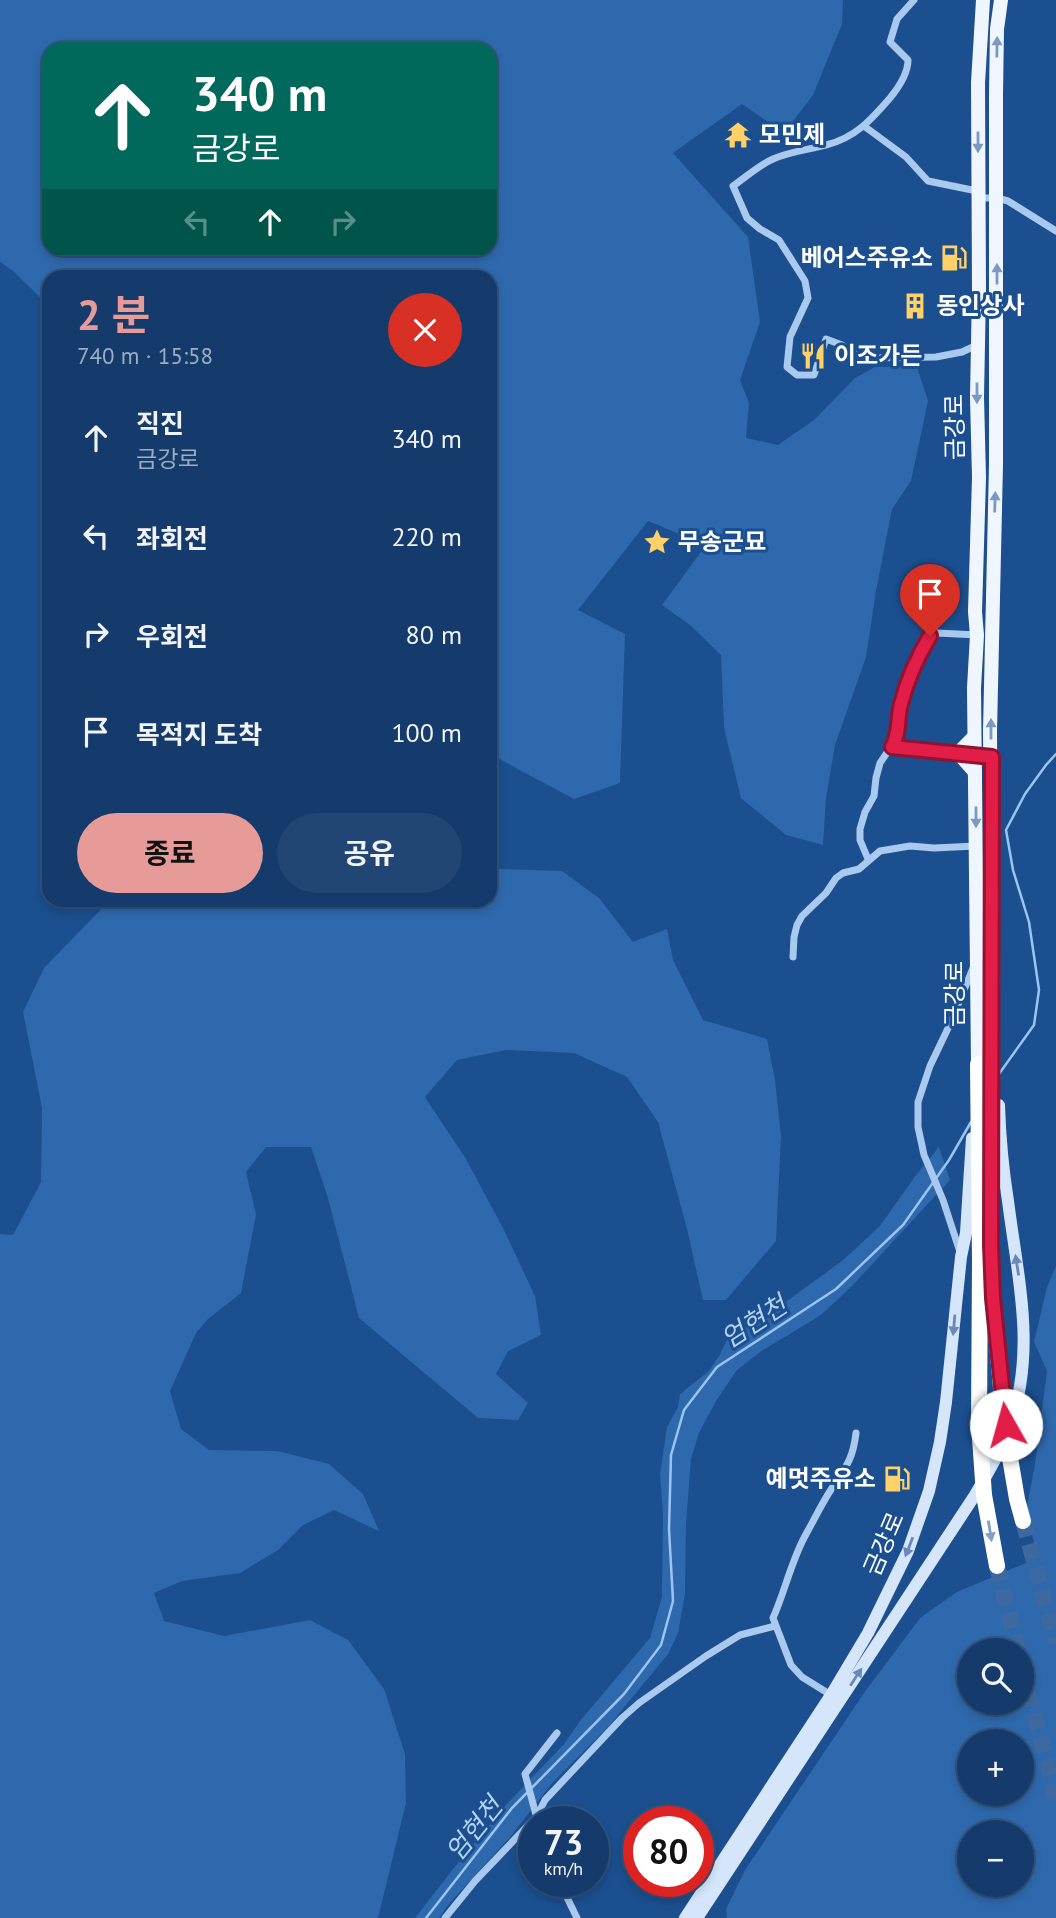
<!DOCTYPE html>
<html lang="ko">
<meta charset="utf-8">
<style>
body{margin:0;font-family:"PT Sans","Noto Sans KR",sans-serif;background:#214673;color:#f1f3f6;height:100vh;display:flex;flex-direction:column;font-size:26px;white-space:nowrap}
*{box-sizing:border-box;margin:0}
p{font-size:23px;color:#9dadc1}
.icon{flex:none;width:38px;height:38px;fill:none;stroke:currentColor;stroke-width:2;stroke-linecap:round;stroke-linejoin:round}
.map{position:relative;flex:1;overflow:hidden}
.details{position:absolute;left:42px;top:270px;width:455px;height:637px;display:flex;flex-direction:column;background:#143b6b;border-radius:21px;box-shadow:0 4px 10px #0003,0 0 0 2px #33557e}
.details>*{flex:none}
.guide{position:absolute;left:42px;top:42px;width:455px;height:214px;border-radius:21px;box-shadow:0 4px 10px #0003,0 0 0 2px #33557e;background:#00695c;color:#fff;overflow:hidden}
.tools{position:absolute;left:957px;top:1638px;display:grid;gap:14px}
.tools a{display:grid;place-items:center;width:77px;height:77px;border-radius:50%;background:#143b6b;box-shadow:0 4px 10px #0003,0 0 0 2px #33557e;font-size:35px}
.speed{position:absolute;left:518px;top:1806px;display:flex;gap:14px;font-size:35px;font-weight:700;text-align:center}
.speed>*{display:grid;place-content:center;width:91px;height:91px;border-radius:50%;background:#143b6b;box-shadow:0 4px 10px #0003,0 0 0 2px #33557e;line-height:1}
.speed small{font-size:18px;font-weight:400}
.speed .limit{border:10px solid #d22;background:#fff;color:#111}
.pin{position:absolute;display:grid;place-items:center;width:60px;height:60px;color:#fff;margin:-72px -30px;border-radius:50% 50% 50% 0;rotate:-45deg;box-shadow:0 0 7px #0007}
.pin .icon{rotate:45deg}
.me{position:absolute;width:77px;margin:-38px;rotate:353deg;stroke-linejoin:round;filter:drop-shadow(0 0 5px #0008)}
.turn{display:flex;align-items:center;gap:24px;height:147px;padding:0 35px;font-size:32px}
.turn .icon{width:91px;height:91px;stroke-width:2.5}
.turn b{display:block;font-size:49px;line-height:60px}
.lanes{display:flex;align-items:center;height:66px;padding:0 35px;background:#0003;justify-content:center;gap:35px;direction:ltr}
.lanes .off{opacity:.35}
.round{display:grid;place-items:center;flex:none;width:74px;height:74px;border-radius:37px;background:#214673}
.headline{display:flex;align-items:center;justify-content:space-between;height:119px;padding:0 35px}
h1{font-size:42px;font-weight:700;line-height:52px;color:#e69b98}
.button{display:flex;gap:14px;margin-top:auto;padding:14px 35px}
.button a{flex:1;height:80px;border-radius:42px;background:#e69b98;color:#111;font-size:28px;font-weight:700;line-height:80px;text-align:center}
.button a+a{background:#214673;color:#f1f3f6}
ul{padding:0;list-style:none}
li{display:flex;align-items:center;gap:21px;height:98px;padding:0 35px}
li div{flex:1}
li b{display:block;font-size:26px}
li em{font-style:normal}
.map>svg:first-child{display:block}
.green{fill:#2e69ad;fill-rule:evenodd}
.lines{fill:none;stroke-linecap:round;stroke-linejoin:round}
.stream{stroke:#9cc4f0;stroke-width:2.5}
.highway-tunnel{stroke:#3d69a0;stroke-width:16;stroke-dasharray:16 8;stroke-linecap:butt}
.street{stroke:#a9c9ee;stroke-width:7}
.secondary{stroke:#d6e6fa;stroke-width:12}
.primary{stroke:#f0f6ff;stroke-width:14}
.highway{stroke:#fff;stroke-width:16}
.highway-bridge{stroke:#fff;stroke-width:16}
.oneway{fill:#7b9ac1}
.oneway2{fill:#668bba}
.oneway3{fill:#829ec1}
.route-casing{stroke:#92132f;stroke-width:18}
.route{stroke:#e11d48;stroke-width:12}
.labels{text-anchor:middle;stroke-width:6;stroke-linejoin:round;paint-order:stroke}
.poi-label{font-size:24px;font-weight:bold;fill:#fff;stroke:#1b4f8f;text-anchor:start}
.street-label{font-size:24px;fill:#fff;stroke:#1b4f8f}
.water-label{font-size:26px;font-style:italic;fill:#b5d3f5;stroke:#1b4f8f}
</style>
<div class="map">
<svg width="1056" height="1918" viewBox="0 0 1056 1918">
<rect width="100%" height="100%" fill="#1b4f8f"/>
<g class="green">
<path d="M0 0H843L842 24 813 95 784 133 742 104 673 153 748 237 760 322 740 380 749 403 746 438 778 445 814 420 855 378 875 367H917L928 401 911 481 892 509 876 591 866 657 835 745 826 798 823 845 786 835 741 798 724 728 721 655 690 625 662 605 706 545 648 521 578 610 625 634 620 783 574 799 490 754V276H49V306L13 271 0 262ZM49 49H490V248H49Z"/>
<polygon points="490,864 500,869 562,871 599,898 633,942 667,929 673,960 703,1020 767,1039 775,1080 781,1136 776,1241 726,1300 703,1300 687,1229 658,1122 627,1077 574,1053 506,1050 457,1060 425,1097 466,1159 503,1228 535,1296 541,1335 508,1351 496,1374 528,1403 518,1420 478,1418 359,1318 328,1198 311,1147 266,1147 246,1172 256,1214 241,1293 208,1319 196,1333 170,1391 181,1429 209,1450 277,1451 329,1464 363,1494 379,1531 334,1510 303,1525 278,1550 240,1573 182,1581 154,1593 164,1621 224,1636 310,1620 348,1640 384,1689 405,1754 406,1803 379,1914 377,1918 0,1918 0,1234 13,1235 41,1182 42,1108 23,1012 44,968 110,900 490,900"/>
<polygon points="939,1147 950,1180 852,1286 821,1315 760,1352 737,1370 716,1401 699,1433 691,1459 686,1524 685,1594 678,1633 668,1654 608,1727 553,1782 510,1837 448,1905 439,1918 415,1918 450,1873 503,1808 564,1744 580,1721 650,1638 662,1597 663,1514 660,1474 667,1427 678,1407 680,1394 709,1371 719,1356 732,1330 740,1324 779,1307 843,1260 880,1226 916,1175"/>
<path d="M1056 1266V1918H727L726 1909 745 1870 866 1690 921 1617 957 1592 1026 1563 1034 1542 1026 1512 1035 1464 1047 1371 1034 1342 1047 1287ZM970 1650H1022V1703H970ZM970 1741H1022V1794H970ZM970 1832H1022V1885H970Z"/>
</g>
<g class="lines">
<g class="stream">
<polyline points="999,1074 1034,1025 1039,990 1029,922 1013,870 1006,830 1025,794 1046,765 1056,754"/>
<polyline points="426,1918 512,1808 624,1694 661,1645 673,1601 669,1529 671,1455 684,1410 717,1367 836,1289 903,1225 949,1160 971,1122"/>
</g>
<g class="highway-tunnel">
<polyline points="1023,1521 1056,1643"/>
<polyline points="997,1566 1018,1650"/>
<polyline points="1022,1667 1056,1799"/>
</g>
<g class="street">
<path d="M914 0 897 19 890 42 908 60C908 74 899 87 890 98 871 120 855 138 826 145 808 150 791 151 773 159 759 165 746 177 733 186L747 218 760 229 779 240 805 281 808 298 790 337 787 367 797 375H814L826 339 842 345 860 358 936 357 962 352 977 345"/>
<polyline points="864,126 906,157 928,181 977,191"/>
<polyline points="978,198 997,198 1008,201 1056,231"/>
<polyline points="892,747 961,753"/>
<polyline points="868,859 860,840 860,829 865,812 874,796 876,778 880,763 897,738 899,716 902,701 923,648 930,636 937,633 977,635"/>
<polyline points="793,957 794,937 797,925 802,916 826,893 836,878 843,873 859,869 880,851 910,846 934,848 976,846"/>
<polyline points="959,1249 943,1200 924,1155 918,1127 918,1102 930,1066 951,1022 973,968"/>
<path d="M831 1695 802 1677 791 1665 773 1618C785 1591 791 1562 805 1536 814 1520 822 1503 832 1488 846 1467 853 1459 856 1433"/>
<polyline points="538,1822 525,1774 557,1733"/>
<polyline points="559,1881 577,1918"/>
<polyline points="445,1918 475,1881 537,1816 545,1800 622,1718 639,1703 706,1656 740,1635 775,1626"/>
</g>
<g class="secondary">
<polyline points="685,1918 831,1695 868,1633 908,1551 929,1491 940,1442 946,1402 961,1257 966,1233 972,1138"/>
<path d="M697 1918 975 1495C987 1474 1001 1452 1009 1429 1037 1351 1018 1280 1008 1201 1003 1170 1000 1137 999 1105"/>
</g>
<g class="primary">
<polyline points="974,737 958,753 975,772"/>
<polyline points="992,1018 990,731 996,464 996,94 997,29 1001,0"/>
<polyline points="978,1064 974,688 977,635 975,612 979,478 977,397 979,291 978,83 983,0"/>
</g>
<g class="highway">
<polyline points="992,1018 991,1245 993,1298 1002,1399"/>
<polyline points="978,1064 980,1260 979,1425 981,1452"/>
<polyline points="1009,1452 1017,1499 1023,1521"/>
<polyline points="984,1495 997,1566"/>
</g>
<g class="highway-bridge">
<polyline points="1002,1399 1009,1452"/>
<polyline points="981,1452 984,1495"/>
</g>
</g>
<defs><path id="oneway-solid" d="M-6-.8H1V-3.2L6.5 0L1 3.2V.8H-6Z" transform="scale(1.75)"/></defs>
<g class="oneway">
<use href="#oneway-solid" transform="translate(997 47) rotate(-89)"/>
<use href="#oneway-solid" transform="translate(978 142) rotate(90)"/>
<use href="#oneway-solid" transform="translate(997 274) rotate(-90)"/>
<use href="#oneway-solid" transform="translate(977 393) rotate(90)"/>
<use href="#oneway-solid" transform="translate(995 502) rotate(-88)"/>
<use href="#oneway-solid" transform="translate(991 729) rotate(-90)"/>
<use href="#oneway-solid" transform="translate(976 817) rotate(90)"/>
</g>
<g class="oneway2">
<use href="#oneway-solid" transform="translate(1017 1265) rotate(-99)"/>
<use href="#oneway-solid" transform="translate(954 1325) rotate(95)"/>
<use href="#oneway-solid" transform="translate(909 1547) rotate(111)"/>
<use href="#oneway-solid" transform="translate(856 1677) rotate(-57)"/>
</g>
<use class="oneway3" href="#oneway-solid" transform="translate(990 1531) rotate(81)"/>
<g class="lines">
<g class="route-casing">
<path id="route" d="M930 636C918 656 907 680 901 704 897 719 900 733 892 747L992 757 991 1245 993 1298 1006 1425"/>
</g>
<use href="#route" class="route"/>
</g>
<defs>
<g id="temple-bare" transform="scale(2.1)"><path d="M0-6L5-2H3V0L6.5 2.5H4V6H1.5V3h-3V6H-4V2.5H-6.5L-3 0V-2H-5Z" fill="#ffd166" stroke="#1b4f8f" stroke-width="2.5" paint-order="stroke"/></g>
<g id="fuel-bare" transform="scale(2.1)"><path d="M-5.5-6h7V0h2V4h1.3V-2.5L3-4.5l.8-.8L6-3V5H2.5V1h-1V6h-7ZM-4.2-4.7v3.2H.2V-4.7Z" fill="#ffd166" stroke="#1b4f8f" stroke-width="2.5" paint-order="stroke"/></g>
<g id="building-bare" transform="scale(2.1)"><path d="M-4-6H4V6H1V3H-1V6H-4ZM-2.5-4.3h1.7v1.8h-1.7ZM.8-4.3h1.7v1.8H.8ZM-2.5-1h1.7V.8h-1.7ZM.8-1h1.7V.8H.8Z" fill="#ffd166" stroke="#1b4f8f" stroke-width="2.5" paint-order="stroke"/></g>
<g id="restaurant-bare" transform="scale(2.1)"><path d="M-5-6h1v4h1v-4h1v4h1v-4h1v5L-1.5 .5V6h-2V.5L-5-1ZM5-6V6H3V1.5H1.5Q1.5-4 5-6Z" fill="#ffd166" stroke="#1b4f8f" stroke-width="2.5" paint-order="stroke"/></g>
<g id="sight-bare" transform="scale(2.1)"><path d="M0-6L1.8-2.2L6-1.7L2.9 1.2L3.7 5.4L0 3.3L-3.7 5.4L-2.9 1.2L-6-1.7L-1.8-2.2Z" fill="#ffd166" stroke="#1b4f8f" stroke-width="2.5" paint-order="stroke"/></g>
</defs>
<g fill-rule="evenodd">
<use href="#temple-bare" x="738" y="135"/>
<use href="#fuel-bare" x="954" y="258"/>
<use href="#building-bare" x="915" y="306"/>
<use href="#restaurant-bare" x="813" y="356"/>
<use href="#sight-bare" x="657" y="542"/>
<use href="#fuel-bare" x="897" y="1479"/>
</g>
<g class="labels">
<g class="poi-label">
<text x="759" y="143">모민제</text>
<text x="933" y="266" text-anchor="end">베어스주유소</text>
<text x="936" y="314">동인상사</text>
<text x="834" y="364">이조가든</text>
<text x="678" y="550">무송군묘</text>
<text x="876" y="1487" text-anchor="end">예멋주유소</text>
</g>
<g class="street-label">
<text transform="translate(955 427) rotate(-91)" y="8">금강로</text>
<text transform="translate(955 994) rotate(-90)" y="8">금강로</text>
<text transform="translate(884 1544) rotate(-67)" y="8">금강로</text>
</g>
<g class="water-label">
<text transform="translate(754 1322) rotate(-33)" y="9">엄현천</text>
<text transform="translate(474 1829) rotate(-51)" y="9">엄현천</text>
</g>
</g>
</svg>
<div class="tools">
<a><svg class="icon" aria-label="search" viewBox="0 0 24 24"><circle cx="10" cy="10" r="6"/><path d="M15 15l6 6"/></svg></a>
<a>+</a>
<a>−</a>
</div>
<div class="speed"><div>73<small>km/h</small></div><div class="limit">80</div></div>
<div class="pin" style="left:930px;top:636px;background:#d93025"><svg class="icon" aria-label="arrive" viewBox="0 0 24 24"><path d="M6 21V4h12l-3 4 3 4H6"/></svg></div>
<svg class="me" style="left:1006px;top:1425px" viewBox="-20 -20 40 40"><circle r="19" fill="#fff"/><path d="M0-13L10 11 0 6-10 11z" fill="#e11d48"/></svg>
<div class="guide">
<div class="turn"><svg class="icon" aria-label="ahead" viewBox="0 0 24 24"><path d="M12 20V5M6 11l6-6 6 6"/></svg><div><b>340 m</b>금강로</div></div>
<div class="lanes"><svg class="icon off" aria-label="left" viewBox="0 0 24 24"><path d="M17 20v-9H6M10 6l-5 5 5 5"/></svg><svg class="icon" aria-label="ahead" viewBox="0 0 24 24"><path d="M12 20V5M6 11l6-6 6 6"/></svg><svg class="icon off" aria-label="right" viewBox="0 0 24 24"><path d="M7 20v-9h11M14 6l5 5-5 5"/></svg></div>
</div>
<section class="details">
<div class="headline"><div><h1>2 분</h1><p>740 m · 15:58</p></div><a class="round" style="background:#d93025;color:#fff"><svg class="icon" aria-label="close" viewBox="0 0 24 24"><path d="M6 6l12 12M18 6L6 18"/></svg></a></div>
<ul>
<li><svg class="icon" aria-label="ahead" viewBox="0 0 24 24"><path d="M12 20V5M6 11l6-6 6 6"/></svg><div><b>직진</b><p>금강로</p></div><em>340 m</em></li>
<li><svg class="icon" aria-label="left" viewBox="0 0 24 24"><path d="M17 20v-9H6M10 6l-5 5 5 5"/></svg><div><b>좌회전</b></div><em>220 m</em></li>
<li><svg class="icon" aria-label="right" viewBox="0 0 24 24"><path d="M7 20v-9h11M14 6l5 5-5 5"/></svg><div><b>우회전</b></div><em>80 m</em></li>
<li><svg class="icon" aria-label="arrive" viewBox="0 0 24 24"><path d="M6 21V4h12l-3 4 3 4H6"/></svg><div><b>목적지 도착</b></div><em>100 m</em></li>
</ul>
<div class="button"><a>종료</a><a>공유</a></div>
</section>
</div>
